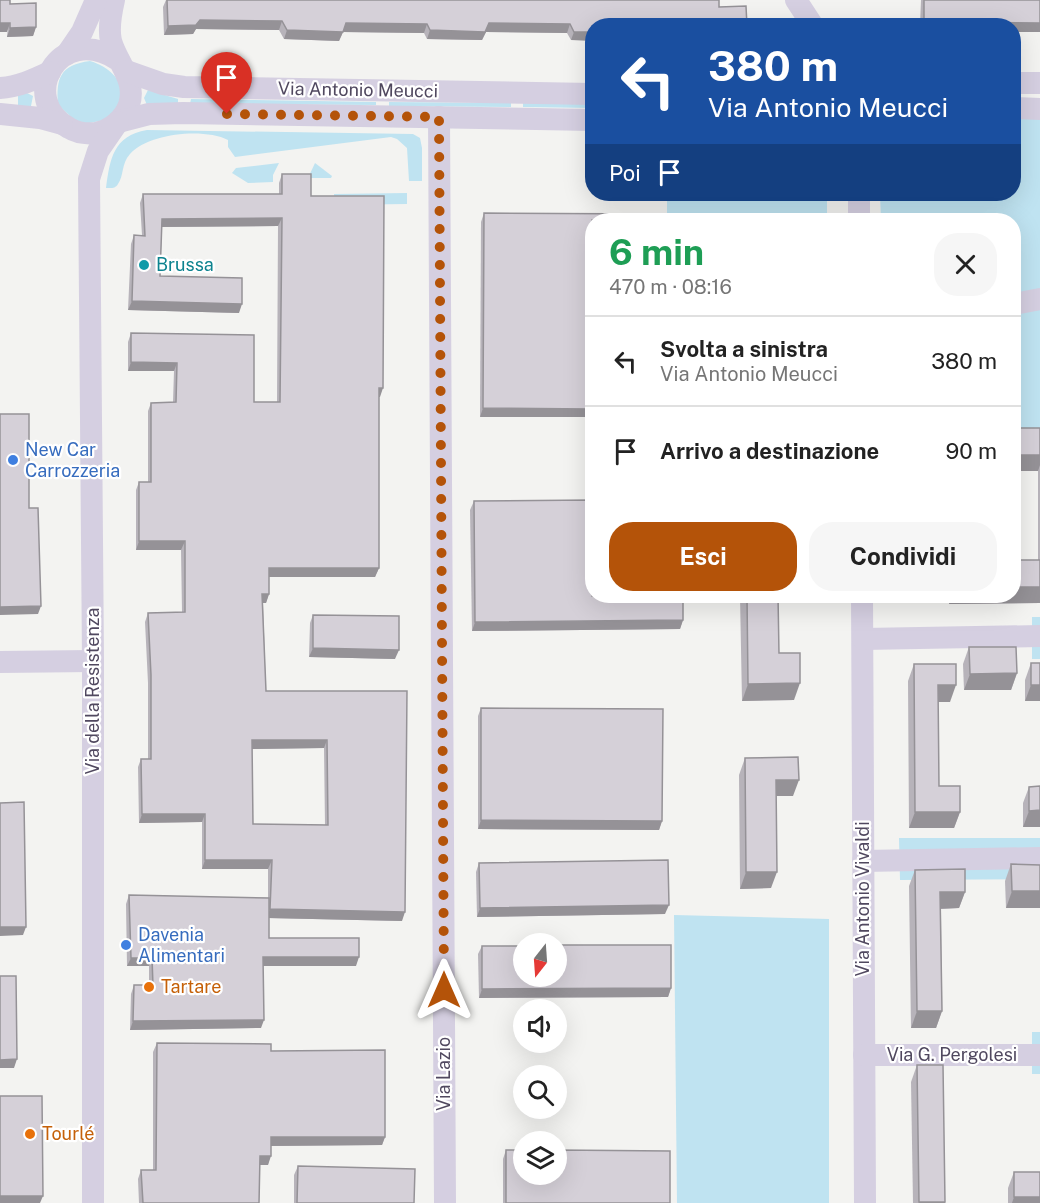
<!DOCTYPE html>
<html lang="it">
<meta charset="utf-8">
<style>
body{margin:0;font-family:"Public Sans",sans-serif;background:#f6f6f6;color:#222;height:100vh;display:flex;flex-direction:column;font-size:22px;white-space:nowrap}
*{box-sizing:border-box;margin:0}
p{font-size:20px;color:#767676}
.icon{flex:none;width:33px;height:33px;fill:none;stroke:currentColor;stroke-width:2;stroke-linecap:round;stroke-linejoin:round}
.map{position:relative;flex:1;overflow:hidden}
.side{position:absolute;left:585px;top:213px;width:436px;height:390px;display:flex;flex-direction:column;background:#fff;border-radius:24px;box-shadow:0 6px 24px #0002}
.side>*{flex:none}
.guide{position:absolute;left:585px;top:18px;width:436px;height:183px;border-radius:24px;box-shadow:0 6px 24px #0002;background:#1a4fa0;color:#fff;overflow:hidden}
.needle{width:39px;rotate:197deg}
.controls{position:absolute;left:513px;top:933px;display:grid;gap:12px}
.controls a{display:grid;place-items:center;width:54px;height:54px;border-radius:50%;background:#fff;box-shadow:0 6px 24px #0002;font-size:30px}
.pin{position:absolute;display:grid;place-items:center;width:51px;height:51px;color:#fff;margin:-62px -26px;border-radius:50% 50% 50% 0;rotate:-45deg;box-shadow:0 0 6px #0007}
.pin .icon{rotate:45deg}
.me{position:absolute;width:66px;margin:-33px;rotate:0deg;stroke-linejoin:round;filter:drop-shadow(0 0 4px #0008)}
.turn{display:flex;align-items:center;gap:21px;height:126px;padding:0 24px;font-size:27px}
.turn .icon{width:78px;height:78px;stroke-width:2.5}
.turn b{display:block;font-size:42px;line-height:51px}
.then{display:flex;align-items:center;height:57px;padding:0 24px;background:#0003;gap:12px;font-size:22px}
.round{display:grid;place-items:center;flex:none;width:63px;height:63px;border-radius:24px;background:#f6f6f6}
.head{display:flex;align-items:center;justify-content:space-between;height:102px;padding:0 24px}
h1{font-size:36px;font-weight:700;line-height:45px;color:#1e9e55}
.cta{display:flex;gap:12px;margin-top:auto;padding:12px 24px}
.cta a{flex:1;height:69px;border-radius:24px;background:#b45309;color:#fff;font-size:24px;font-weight:700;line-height:69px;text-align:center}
.cta a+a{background:#f6f6f6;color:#222}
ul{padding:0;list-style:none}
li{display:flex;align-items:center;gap:18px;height:90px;padding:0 24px;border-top:2px solid #e0e0e0}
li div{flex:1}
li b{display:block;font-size:22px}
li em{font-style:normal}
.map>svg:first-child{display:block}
.green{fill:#bfe3f1}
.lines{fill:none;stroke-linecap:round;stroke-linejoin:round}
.minor{stroke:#d5cfe1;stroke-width:22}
.wall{fill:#b7b3ba;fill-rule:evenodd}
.shaded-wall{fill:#959297}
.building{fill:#d5d0d8;stroke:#959297;stroke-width:1.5;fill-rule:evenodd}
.route{stroke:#b45309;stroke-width:10;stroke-dasharray:0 18}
.culture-dot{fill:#0f9aa8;stroke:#fff;stroke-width:2}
.shop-dot{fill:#3f7fe0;stroke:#fff;stroke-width:2}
.food-dot{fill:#e8710a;stroke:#fff;stroke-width:2}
.labels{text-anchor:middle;stroke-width:4.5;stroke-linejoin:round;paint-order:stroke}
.street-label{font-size:18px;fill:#50485f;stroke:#fff}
.culture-label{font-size:18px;fill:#0d838f;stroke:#fff;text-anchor:start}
.shop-label{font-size:18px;fill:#366cbe;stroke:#fff;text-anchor:start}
.food-label{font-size:18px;fill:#c56008;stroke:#fff;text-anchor:start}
</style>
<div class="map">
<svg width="1040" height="1203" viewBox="0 0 1040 1203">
<rect width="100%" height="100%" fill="#f3f3f1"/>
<g class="green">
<path d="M90 61C108 66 128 82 119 103 117 108 112 114 109 119L80 125 58 105C56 78 60 65 90 61Z"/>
<polygon points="148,90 178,99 178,103 147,105 144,98"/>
<polygon points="25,92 33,96 31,106 18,110 18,95"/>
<polygon points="191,99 376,102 376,105 190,104"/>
<polygon points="389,102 511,103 511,107 389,106"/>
<polygon points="523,103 592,104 592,108 523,107"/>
<polygon points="1014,119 1040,119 1040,435 1014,435 1014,220 881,220 880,194 1014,194"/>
<path d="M147 130 413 134 420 138 422 148V181H409L407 148 397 139 391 137 235 157 228 147V140C204 128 149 133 130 154 121 164 124 176 118 184 115 189 111 188 106 188 110 159 113 136 147 130Z"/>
<polygon points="279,163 273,175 273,182 248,183 232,173 236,168"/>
<polygon points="315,163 332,176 331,178 308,178"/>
<polygon points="407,193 407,204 335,205 334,194"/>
<rect x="667" y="194" width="160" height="26"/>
<rect x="1032" y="617" width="8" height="42"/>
<polygon points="899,838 1040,838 1040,879 900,880"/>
<polygon points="674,915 829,919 829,1203 677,1203"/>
<rect x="1032" y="1032" width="8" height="42"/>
</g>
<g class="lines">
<g class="minor">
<path d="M114 0C111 13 108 28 111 41 117 63 137 80 129 105 124 119 111 130 96 133 87 134 77 133 69 128 17 100 58 21 118 60"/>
<polyline points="796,0 813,26"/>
<polyline points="67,54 82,32 96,0"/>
<polyline points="126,71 163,84 184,87 592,94"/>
<polyline points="1014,83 1040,83"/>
<path d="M0 88C18 87 33 80 50 72"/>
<polyline points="1014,108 1040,109"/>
<polyline points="0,114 40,118 62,124"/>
<polyline points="439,117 445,1203"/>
<polyline points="118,122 149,114 183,113 592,120"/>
<polyline points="859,194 859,220"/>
<polyline points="1014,304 1040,299"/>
<polyline points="862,596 865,1203"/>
<polyline points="863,639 1040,636"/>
<polyline points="0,662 93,661"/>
<polyline points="863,861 1040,858"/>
<polyline points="864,1055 1040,1055"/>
<polyline points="93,1203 93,661 89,179 98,151 118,122"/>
</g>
</g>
<g class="wall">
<polygon points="166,0 719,0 592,26 571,40 567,33 486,32 482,40 427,39 424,33 343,32 339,41 284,39 279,30 196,29 193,34 164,35 163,7"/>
<polygon points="921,0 1040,0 1040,32 1014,32 1014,26 920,26"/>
<polygon points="10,4 36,27 33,36 7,37"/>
<path d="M282 174 311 196 380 397H379V568L375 577H269V594L266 603H263L266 691H407L402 921 269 918V938L356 966H263L261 1028 130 1030 131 994 134 985H149V966H127L126 904 129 895 268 898V869H202V822L139 823 138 767 141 759H148V683L145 622 148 613 182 612 181 550H136V490L139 482H148V411L151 403 173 402 174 371H128V342L131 333 254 402H277L278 226 162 227 160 276 239 313 128 310 131 244 134 235H142L140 203 143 194H279V183ZM324 748 325 825 253 824 252 749Z"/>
<polygon points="484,213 656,214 480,417 481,222"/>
<polygon points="1014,428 1040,428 1040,603 949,604 949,596 1014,596 1038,560 1038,471 1014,471"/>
<polygon points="474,501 683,620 680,629 472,631 470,510"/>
<polygon points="740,596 778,596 779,653 794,700 742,701"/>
<polygon points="313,615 395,659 309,657 310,623"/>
<polygon points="969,647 1017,673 1011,690 964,690 963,664"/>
<polygon points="1031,663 1040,663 1040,701 1025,701 1025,680"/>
<polygon points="914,664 950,702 938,702 939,786 960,812 954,828 909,828 908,681"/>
<polygon points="481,708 662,821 659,830 478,829 478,716"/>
<polygon points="745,758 793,796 776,796 771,888 740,889 739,775"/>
<polygon points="1040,786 1040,827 1023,827 1023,803 1029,787"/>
<polygon points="479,863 665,914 477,917 476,872"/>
<polygon points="1011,864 1040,865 1040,908 1006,908 1005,881"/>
<polygon points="915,870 965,892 959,908 941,909 942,1011 936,1028 911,1028 909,886"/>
<polygon points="482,946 671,988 668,997 479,998 478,954"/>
<polygon points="157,1043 271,1051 385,1137 382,1145 271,1146 268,1165 260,1165 259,1203 139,1203 138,1179 141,1170 153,1170 153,1052"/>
<polygon points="917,1065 945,1202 945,1203 913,1203 911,1082"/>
<polygon points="506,1150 670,1203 503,1203 503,1159"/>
<polygon points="298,1166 414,1203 294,1203 294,1175"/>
<polygon points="1014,1172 1040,1203 1008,1203 1008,1188"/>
</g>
<g class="shaded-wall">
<polygon points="200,20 282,21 279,30 196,29 193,34 164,35 168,26"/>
<polygon points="924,22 1040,23 1040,32 1014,32 1014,26 922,26"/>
<polygon points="0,23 10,23 7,32 0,32"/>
<polygon points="346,23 427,24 424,33 343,32"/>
<polygon points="489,23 570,24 567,33 486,32 482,40 427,39 430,30"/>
<polygon points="36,27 33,36 7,37 10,28"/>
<polygon points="287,30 343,32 339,41 284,39"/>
<polygon points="574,32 592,32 592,41 571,40"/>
<polygon points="282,218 278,226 159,227 162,219"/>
<polygon points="132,301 242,304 239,313 128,310"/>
<polygon points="131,362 177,363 174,371 128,371"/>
<polygon points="379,388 383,388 380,397 375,397"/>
<polygon points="483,408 592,409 592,417 480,417"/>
<polygon points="1014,455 1040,455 1040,465 1038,471 1014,471"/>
<polygon points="139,541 185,541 181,550 136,550"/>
<polygon points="269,568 379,568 375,577 266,577"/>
<polygon points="1014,587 1040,587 1040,603 949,604 952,596 1014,596"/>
<polygon points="262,594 269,594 266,603 259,603"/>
<polygon points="41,606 38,614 0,615 0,607"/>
<polygon points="683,620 680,629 472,631 475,622"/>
<polygon points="313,648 399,650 395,659 309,657"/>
<polygon points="1017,673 1011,690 964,690 970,674"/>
<polygon points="800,683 794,700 742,701 748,684"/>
<polygon points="938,685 956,685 950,702 932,702"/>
<polygon points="1031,685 1040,685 1040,701 1025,701"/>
<polygon points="252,740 327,740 324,748 249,749"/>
<polygon points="776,780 799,780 793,796 770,796"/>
<polygon points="1040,810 1040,827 1023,827 1029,811"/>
<polygon points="915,812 960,812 954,828 909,828"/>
<polygon points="142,814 205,814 202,822 139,823"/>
<polygon points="481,820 662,821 659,830 478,829"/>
<polygon points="205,860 272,860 268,869 202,869"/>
<polygon points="746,872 777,872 771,888 740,889"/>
<polygon points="1012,891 1040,891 1040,908 1006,908"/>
<polygon points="940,892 965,892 959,908 934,909"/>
<polygon points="669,905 665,914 477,917 480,908"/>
<polygon points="270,909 405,912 402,921 267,918"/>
<polygon points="0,927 26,927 23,935 0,936"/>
<polygon points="263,957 359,957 356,966 260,966"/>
<polygon points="131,958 152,958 149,966 127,966"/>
<polygon points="671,988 668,997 479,998 482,989"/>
<polygon points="917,1011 942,1011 936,1028 911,1028"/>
<polygon points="264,1020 261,1028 130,1030 133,1021"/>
<polygon points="17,1059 14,1068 0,1068 0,1060"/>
<polygon points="271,1137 385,1137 382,1145 268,1146"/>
<polygon points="260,1156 271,1156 268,1165 257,1165"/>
<polygon points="0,1196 43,1196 40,1203 0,1203"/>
<polygon points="1014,1197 1040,1197 1040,1203 1012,1203"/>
<rect x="919" y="1202" width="26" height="1"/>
</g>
<g class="building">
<polygon points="0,0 10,0 10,4 36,3 36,27 10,28 10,23 0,23"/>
<polygon points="167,0 719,0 719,7 746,6 747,26 592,26 592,32 574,32 570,24 489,23 485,32 430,30 427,24 346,23 343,32 287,30 282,21 200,20 196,25 168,26"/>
<polygon points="924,0 1040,0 1040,23 924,22"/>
<path d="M282 174H311V196H384L383 388H379V568H269V594H262L266 691H407L405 912 270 909 272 860H205V814H142L141 759H151V675L148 613 185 612V541H139V482H151V403L176 402 177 363 131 362V333L254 335V402H280L282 218 162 219 160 276 242 278V304L132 301 134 235 145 236 143 194H282ZM252 740H327L328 825 253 824Z"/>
<polygon points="484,213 656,214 656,220 592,220 592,409 483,408"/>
<polygon points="0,414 29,414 29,508 38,508 41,606 0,607"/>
<rect x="1014" y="428" width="26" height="27"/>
<polygon points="592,500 592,596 683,596 683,620 475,622 474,501"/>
<rect x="1014" y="560" width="26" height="27"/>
<polygon points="747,596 778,596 779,653 800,653 800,683 748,684"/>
<polygon points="313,615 399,616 399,650 313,648"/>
<polygon points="969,647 1016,647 1017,673 970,674"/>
<rect x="1031" y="663" width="9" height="22"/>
<polygon points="914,664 956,664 956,685 938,685 939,786 960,786 960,812 915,812"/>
<polygon points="481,708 663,709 662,821 481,820"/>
<polygon points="798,757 799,780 776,780 777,872 746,872 745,758"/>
<polygon points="1040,786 1040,810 1029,811 1029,787"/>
<polygon points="24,802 26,927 0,927 0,803"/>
<polygon points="668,860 669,905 480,908 479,863"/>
<polygon points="1011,864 1040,865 1040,891 1012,891"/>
<polygon points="965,869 965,892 940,892 942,1011 917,1011 915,870"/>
<polygon points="129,895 269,898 269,938 359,938 359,957 263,957 264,1020 133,1021 134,985 153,985 152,958 131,958"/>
<polygon points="556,945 671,945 671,988 482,989 482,946 524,946 524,976 556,976"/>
<polygon points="0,976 16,976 17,1059 0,1060"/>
<polygon points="157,1043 271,1044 271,1051 385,1050 385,1137 271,1137 271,1156 260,1156 259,1203 143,1203 141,1170 156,1170"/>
<polygon points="917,1065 943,1065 945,1202 919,1202"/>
<polygon points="0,1096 42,1096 43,1196 0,1196"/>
<polygon points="506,1150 524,1150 524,1174 556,1174 556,1150 670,1151 670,1203 506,1203"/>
<polygon points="298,1166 415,1169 414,1203 297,1203"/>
<rect x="1014" y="1172" width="26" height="25"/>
</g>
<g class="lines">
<polyline class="route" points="227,114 439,117 444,990"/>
</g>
<circle class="culture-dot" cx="144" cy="265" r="6"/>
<g class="shop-dot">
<circle cx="13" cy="460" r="6"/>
<circle cx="126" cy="945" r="6"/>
</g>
<g class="food-dot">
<circle cx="149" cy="987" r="6"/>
<circle cx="30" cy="1134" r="6"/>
</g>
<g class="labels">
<g class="street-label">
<text transform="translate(358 90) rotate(1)" y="6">Via Antonio Meucci</text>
<text transform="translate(93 691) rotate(-90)" y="6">Via della Resistenza</text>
<text transform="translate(863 899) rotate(-90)" y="6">Via Antonio Vivaldi</text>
<text x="952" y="1061">Via G. Pergolesi</text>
<text transform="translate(444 1074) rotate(-90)" y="6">Via Lazio</text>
</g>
<g class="culture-label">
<text x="156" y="271">Brussa</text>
</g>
<g class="shop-label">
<text x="25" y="456">New Car<tspan x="25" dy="21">Carrozzeria</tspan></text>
<text x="138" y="941">Davenia<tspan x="138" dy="21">Alimentari</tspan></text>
</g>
<g class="food-label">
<text x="161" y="993">Tartare</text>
<text x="42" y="1140">Tourlé</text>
</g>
</g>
</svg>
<div class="controls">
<a><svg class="needle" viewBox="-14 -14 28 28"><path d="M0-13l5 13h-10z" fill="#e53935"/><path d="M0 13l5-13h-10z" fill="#767676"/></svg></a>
<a><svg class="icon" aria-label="sound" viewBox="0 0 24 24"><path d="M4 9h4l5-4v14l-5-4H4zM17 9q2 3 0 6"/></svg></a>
<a><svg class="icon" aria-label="search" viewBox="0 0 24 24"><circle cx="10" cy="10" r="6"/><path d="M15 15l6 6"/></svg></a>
<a><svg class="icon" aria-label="layers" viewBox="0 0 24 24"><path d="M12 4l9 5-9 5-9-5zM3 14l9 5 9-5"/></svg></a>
</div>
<div class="pin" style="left:227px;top:114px;background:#d93025"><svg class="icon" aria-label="arrive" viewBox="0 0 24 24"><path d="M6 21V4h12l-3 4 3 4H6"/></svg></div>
<svg class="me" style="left:444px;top:990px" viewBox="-20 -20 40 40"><path d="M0-17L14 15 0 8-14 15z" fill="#b45309" stroke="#fff" stroke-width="4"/></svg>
<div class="guide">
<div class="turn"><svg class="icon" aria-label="left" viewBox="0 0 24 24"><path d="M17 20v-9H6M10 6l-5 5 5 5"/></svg><div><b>380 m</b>Via Antonio Meucci</div></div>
<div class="then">Poi<svg class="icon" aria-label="arrive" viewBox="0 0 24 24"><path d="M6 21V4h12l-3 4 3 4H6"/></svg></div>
</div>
<section class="side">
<div class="head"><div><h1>6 min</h1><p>470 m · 08:16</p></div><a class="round"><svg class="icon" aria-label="close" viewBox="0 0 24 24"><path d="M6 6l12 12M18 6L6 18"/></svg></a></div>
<ul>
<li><svg class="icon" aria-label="left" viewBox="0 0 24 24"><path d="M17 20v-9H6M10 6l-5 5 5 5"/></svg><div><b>Svolta a sinistra</b><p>Via Antonio Meucci</p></div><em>380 m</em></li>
<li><svg class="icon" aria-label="arrive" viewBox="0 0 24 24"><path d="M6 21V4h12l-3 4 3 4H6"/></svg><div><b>Arrivo a destinazione</b></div><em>90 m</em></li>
</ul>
<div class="cta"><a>Esci</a><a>Condividi</a></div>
</section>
</div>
